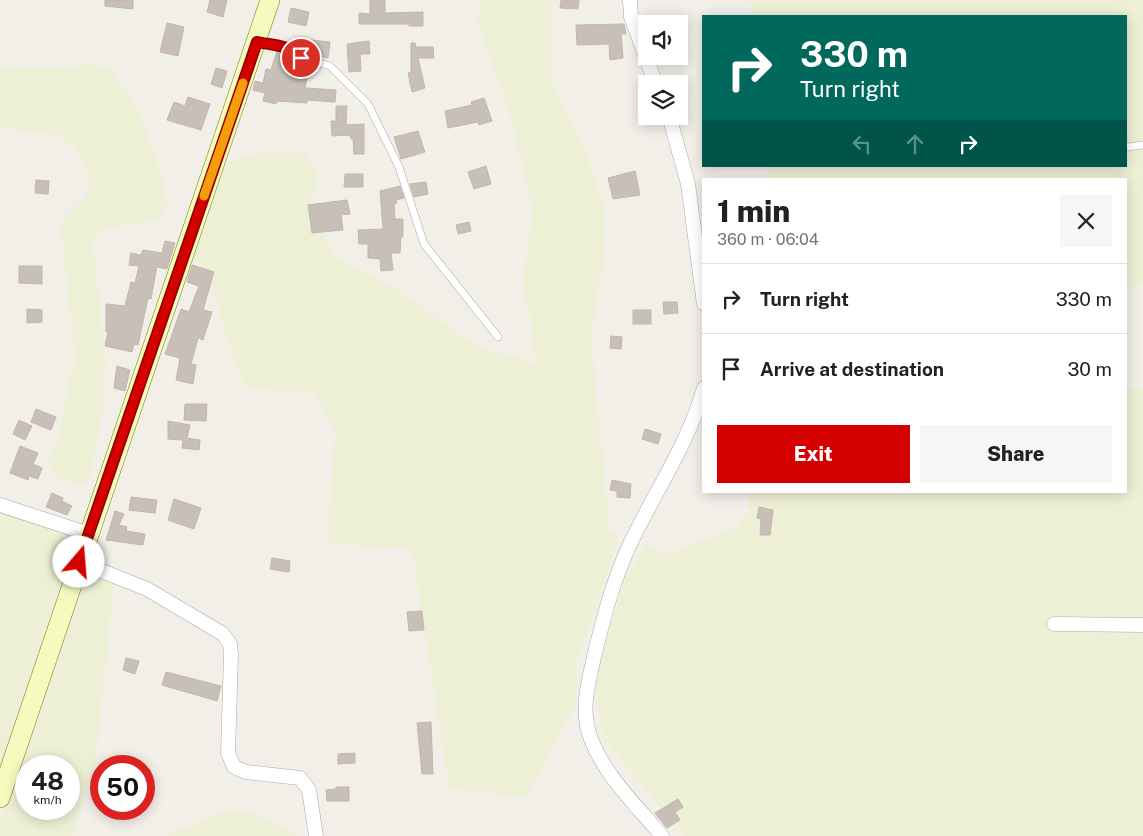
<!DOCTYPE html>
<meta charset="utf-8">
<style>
body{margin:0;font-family:"Public Sans",sans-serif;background:#f6f6f6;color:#202124;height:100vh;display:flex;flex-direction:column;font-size:19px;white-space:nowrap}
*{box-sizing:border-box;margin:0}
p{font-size:16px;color:#757577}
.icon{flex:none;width:28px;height:28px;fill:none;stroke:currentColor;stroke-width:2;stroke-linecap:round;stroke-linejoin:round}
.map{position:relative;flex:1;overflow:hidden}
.side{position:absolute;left:702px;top:178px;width:425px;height:315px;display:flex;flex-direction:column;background:#fff;border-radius:0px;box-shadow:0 2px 12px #0003}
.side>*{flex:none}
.guide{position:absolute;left:702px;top:15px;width:425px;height:152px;border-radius:0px;box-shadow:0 2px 12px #0003;background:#00695c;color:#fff;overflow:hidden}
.buttons{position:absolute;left:638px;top:15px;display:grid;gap:10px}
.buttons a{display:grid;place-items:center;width:50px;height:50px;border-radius:0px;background:#fff;box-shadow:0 2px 12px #0003;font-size:25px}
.speed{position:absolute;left:15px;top:755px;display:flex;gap:10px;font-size:25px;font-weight:700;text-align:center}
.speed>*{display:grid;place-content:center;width:65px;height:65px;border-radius:50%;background:#fff;box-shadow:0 2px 12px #0003;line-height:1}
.speed small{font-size:12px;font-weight:400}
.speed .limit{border:8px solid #d22;background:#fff;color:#111}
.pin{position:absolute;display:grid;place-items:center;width:42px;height:42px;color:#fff;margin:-21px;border:2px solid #fff;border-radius:50%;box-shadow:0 1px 5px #0007}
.me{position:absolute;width:55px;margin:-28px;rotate:18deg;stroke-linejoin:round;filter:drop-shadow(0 0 4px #0008)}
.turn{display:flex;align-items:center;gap:18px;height:105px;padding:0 15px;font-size:22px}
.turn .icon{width:65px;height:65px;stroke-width:2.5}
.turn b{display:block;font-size:35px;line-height:42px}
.lanes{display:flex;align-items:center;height:48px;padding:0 15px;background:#0003;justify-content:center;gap:25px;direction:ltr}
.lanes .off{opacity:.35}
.round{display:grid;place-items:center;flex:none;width:52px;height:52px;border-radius:0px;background:#f6f6f6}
.head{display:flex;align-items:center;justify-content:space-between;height:85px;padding:0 15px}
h1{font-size:30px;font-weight:800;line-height:38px}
.primary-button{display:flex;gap:10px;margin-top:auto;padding:10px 15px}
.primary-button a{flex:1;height:58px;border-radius:0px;background:#d40000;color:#fff;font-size:20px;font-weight:800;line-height:58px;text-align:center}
.primary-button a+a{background:#f6f6f6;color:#202124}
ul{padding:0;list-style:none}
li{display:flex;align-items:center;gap:15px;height:70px;padding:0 15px;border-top:1px solid #e0e0e0}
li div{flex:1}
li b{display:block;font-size:19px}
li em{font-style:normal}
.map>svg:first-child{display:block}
.farmland{fill:#eef0d5;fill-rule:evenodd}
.building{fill:#c7bfb8;stroke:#c4b6ab}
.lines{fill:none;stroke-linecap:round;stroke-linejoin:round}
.service-casing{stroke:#a9a9a9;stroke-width:8}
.minor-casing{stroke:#a9a9a9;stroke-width:15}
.secondary-casing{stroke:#707d05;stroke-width:20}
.service{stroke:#fff;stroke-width:7}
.minor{stroke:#fff;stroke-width:14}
.secondary{stroke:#f7fabf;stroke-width:19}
.route-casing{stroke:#8a0000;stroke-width:12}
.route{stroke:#d40000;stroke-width:9}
.slow{stroke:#f59e0b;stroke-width:9}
</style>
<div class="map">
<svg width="1143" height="836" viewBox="0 0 1143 836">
<rect width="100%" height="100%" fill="#f2efe9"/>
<g class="farmland">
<polygon points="481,0 553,0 551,28 553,84 589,160 604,207 603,264 591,336 610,531 620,536 574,669 577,703 526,797 449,789 412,549 327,544 335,430 314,393 245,388 226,336 210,275 192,256 224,163 270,151 305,153 319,175 310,206 334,255 398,290 454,331 483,347 503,355 519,357 535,365 532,321 522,290 533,210 508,108 477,22"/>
<polygon points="750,0 1143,0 1143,286 1126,286 1126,179 767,179 766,166 1126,166 1126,16 752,16"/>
<polygon points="94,65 113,69 143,121 165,185 167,206 155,221 107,228 99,233 93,242 106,360 103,410 90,477 83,484 73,484 56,476 50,470 49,460 60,433 68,387 75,359 60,222 86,196 88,168 72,145 56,135 0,128 0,66 26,69"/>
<polygon points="1143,388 1143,836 683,836 603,737 595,681 625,578 646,545 667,554 737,527 749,511 746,491 1126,491 1126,389"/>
<polygon points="0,512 79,536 0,767"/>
<path d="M86 565 115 576 96 757 73 836H0V822ZM26 766H69V809H26Z"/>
<polygon points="224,811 250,811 297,836 165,836"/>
</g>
<g class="building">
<polygon points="105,0 133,0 133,9 105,6"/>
<polygon points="210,0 227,0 223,17 207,12"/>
<polygon points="370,0 385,0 385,13 423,12 423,26 409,26 409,24 359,24 359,13 370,14"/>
<polygon points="561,0 579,0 578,9 560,8"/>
<polygon points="291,8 309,12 306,26 288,22"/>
<polygon points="167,23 184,27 178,56 160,52"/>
<polygon points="624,24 626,34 621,34 623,58 610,60 609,44 577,45 576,25"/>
<polygon points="303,39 330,42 328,58 304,53 301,51"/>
<polygon points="369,41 370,54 360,54 361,71 349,72 347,44"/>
<polygon points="411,43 415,43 416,47 433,47 434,58 418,58 425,88 412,92 408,73 411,72"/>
<polygon points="277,51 294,58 291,70 308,73 305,88 336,90 335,102 307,100 307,103 277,101 276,104 263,101 265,93 253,90 255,81 263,83 266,69 271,70"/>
<polygon points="216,68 227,71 222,88 211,84"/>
<polygon points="188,97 210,104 201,130 167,120 174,102 185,106"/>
<polygon points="484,98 492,121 479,125 478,122 448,128 445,111 472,105 471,102"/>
<polygon points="336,106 347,106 346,125 364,124 364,154 354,154 353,139 351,139 350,135 332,136 331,121 336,121"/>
<polygon points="418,131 425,152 401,159 394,137"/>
<polygon points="486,166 491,184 474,189 468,172"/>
<polygon points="635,171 640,195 613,199 608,178"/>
<polygon points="345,174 363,174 363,187 344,187"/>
<polygon points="36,180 49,181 48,194 35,193"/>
<polygon points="426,182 428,194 414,197 410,184"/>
<polygon points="400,186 404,198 396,200 397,203 394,204 395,219 403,219 403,237 401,237 400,253 391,253 393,270 381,271 380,259 368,258 368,244 359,244 358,230 383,229 380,191"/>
<polygon points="347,200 350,214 341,215 343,230 312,233 308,205"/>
<polygon points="469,222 471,231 458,234 456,225"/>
<polygon points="165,241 175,243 167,269 157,267 156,271 151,299 148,298 138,345 134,344 132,352 105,346 108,332 106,332 106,304 125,306 131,282 135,283 139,266 129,265 131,253 141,255 143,250 162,253"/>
<polygon points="192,265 214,272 203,310 212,312 203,340 198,338 191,364 196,365 193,384 176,380 180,358 165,354 181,309 189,312 199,286 187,282"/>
<polygon points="19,266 42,266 42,284 19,283"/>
<polygon points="663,302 677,302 678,313 664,314"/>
<polygon points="27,309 42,310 42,322 27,323"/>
<rect x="633" y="310" width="18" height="14"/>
<polygon points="611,336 622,337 621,349 610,348"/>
<polygon points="117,366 130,370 125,391 114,388"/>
<polygon points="185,404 207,404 206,421 184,420"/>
<polygon points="36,409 56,417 51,430 31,422"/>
<polygon points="19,420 32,426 25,440 13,434"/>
<polygon points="168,421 190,425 187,438 200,440 199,450 182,448 183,440 168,439"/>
<polygon points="645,429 661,434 658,444 642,439"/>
<polygon points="20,446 38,453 33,464 42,468 38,479 29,476 28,480 10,473"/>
<polygon points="612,480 631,484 630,498 617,497 617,491 610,490"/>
<polygon points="52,493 63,498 62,501 72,506 67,515 46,507"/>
<polygon points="131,497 157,500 155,513 129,510"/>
<polygon points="174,499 201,508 194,529 168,520"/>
<polygon points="759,507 773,510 770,535 760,535 761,519 757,518"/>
<polygon points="115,511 124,514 119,525 127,527 126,531 145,534 143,545 106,540"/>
<polygon points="272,558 290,561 289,572 270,569"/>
<polygon points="422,611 424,630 409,631 407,612"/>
<polygon points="126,658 139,661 135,674 123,670"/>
<polygon points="166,672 221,686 217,701 162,685"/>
<polygon points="431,722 433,774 422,774 417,723"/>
<polygon points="355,753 355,763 338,764 338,754"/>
<polygon points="336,787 349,787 349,801 327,801 326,790 336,789"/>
<polygon points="678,799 683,807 675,812 680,820 667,828 655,813"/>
</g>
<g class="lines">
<g class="service-casing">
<g id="service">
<path d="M257 42C271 45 292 45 301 58L330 66 368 104 399 167 424 244 498 337"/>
<polyline points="1128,147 1143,145"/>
</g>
</g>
<g class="minor-casing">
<g id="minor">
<polyline points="630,0 631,17 656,84"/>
<polyline points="669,116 688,184 704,304"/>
<polyline points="0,505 89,534"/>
<polyline points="79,562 147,589 223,634 230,644 231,655 228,753 234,767 246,772 300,778 309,790 316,836"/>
<polyline points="1054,624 1143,625"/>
<path d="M662 836C637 806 605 776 591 739 580 711 588 684 594 657 604 616 613 580 631 542 656 490 688 444 704 388"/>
</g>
</g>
<g class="secondary-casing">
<polyline id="secondary" points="0,798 270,0"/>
</g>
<use href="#service" class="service"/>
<use href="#minor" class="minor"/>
<use href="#secondary" class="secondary"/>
</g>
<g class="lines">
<g class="route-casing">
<path id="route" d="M79 562 257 42C271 45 292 45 301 58"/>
</g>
<use href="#route" class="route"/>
<polyline class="slow" points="204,196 243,83"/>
</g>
</svg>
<div class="buttons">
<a><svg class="icon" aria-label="sound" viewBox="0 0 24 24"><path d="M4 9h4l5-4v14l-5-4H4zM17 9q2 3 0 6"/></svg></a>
<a><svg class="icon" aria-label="layers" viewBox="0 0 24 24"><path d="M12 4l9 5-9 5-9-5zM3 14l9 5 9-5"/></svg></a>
</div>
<div class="speed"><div>48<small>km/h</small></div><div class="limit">50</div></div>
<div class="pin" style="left:301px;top:58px;background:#d93025"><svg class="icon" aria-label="arrive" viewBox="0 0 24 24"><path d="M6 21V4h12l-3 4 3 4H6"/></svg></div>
<svg class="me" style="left:79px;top:562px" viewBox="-20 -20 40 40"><circle r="19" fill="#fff"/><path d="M0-13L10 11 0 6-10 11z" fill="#d40000"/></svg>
<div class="guide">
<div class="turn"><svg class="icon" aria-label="right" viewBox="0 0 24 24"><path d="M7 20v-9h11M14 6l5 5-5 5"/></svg><div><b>330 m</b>Turn right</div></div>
<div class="lanes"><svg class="icon off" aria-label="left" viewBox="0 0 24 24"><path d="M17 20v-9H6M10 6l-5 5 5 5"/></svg><svg class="icon off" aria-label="ahead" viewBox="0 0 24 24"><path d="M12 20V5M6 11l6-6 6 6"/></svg><svg class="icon" aria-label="right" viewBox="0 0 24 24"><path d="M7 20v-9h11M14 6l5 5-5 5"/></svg></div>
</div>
<section class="side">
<div class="head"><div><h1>1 min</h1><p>360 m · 06:04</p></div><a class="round"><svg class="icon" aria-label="close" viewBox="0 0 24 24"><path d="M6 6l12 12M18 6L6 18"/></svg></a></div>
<ul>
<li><svg class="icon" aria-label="right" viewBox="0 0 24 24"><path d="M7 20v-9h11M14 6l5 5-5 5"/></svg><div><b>Turn right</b></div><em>330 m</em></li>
<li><svg class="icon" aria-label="arrive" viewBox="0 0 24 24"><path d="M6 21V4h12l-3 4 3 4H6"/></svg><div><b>Arrive at destination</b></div><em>30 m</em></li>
</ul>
<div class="primary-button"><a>Exit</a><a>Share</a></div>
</section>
</div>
